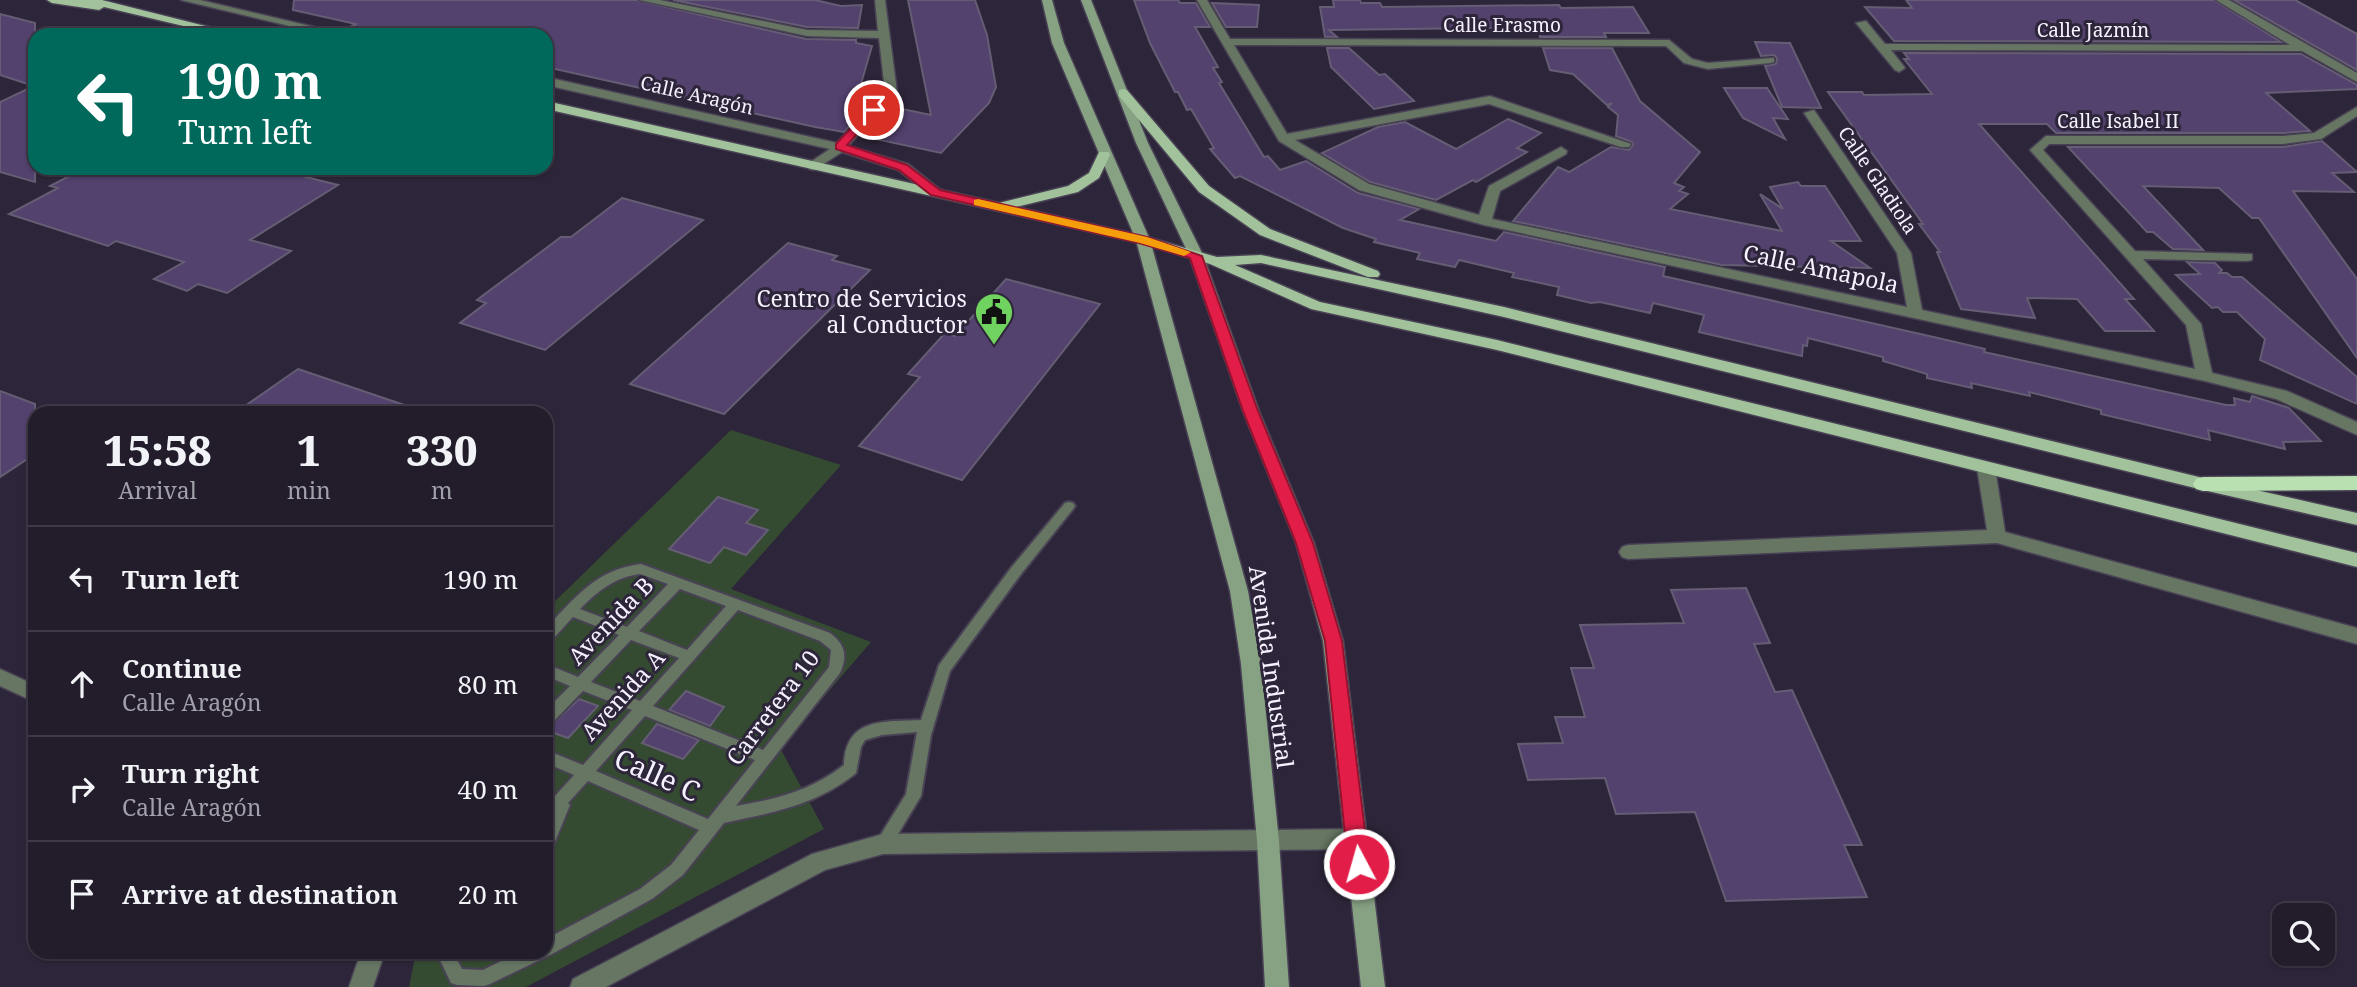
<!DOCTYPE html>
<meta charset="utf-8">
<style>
body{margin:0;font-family:"Noto Serif",serif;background:#2a2533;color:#f1f3f6;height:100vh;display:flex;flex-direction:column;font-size:26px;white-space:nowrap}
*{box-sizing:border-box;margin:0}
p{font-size:23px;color:#a2a1a9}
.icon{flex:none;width:38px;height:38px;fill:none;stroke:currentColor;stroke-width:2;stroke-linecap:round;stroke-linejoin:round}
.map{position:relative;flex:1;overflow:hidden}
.panel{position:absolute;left:28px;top:406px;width:525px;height:553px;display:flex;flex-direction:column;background:#221c2b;border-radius:21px;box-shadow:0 2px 5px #0004,0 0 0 2px #3f3a47}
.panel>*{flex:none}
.banner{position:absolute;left:28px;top:28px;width:525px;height:147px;border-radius:21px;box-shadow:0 2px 5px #0004,0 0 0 2px #3f3a47;background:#00695c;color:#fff;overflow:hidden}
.controls{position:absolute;left:2272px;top:903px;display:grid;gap:14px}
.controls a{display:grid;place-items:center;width:63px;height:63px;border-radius:14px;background:#221c2b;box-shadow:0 2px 5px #0004,0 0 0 2px #3f3a47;font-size:35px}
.pin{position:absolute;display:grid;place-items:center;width:60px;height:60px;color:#fff;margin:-30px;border:4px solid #fff;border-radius:50%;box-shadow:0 2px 7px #0007}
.me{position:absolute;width:77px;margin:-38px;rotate:354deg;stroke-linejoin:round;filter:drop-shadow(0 0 5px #0008)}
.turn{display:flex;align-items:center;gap:24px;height:147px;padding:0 35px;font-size:32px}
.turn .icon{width:91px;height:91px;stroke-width:2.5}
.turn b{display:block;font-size:49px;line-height:60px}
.eta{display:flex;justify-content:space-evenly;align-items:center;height:119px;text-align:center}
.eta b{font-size:42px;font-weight:800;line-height:49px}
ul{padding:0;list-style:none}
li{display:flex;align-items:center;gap:21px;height:105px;padding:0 35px;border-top:2px solid #3f3a47}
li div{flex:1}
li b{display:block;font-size:26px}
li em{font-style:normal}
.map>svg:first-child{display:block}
.green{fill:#354b31}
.building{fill:#53416e;stroke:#655d74;stroke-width:2}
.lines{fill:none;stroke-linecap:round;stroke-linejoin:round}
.lane-casing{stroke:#494255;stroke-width:4}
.street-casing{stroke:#494255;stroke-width:3}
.secondary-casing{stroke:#494255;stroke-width:3}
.primary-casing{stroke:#494255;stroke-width:3}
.highway-casing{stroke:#494255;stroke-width:3}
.lane{fill:#667663;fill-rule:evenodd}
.street{fill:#667663;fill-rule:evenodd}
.secondary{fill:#87a183;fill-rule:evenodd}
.primary{fill:#a1c29b;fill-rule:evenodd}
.highway{fill:#b9e0b1;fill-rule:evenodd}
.route{fill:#e11d48;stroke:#92132f;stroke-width:2}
.slow{fill:#f59e0b}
.labels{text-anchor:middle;stroke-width:6;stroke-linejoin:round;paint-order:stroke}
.far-street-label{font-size:19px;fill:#f6f1ff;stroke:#2d2539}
.street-label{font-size:23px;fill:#f6f1ff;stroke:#2d2539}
.poi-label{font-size:23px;fill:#f6f1ff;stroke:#2d2539;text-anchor:end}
.near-street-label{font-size:28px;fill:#f6f1ff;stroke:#2d2539}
</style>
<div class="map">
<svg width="2357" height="987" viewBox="0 0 2357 987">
<rect width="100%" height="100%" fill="#2d2539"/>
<polygon class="green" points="731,430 841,465 731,589 871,642 780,748 824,829 526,987 409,987 416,952 546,952 546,610"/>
<g class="building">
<polygon points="294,0 636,0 806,39 856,40 856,43 872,46 858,94 853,99 871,102 844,132 815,127 546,67 546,35 384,35 350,27 356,24 293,10"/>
<polygon points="673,0 815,0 841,6 862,5 858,28 807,27"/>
<polygon points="908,0 975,0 987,35 996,87 989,103 941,153 861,136 888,106 931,115"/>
<polygon points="1134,0 1178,0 1180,3 1196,3 1210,27 1195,27 1218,67 1213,68 1222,82 1219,83 1264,157 1268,156 1280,170 1306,161 1358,193 1419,209 1400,220 1496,241 1504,232 1665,267 1663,276 1938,338 1985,349 1984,352 2226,405 2235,405 2234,398 2250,402 2252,396 2289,408 2321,441 2283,442 2285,449 2208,430 2210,440 2101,414 2101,410 2029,392 2030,396 1971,383 1972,388 1927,378 1927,374 1883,361 1883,357 1808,338 1807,346 1803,345 1802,356 1699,332 1704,315 1653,303 1650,313 1600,302 1591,303 1557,295 1559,287 1512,277 1514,273 1459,260 1455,267 1417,259 1420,253 1374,242 1376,239 1343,228 1240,176 1235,178 1210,149 1214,148 1191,109 1187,110 1178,92 1175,92 1150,43"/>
<polygon points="1333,0 1360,0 1361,3 1380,3 1382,7 1559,5 1561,8 1633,7 1649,33 1604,33 1606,37 1540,37 1539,27 1483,28 1482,25 1482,28 1329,30 1337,37 1325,37 1320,7 1334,7"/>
<polygon points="1906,0 2214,0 2281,42 1894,41 1865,7 1912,8"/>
<polygon points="2234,0 2295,0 2357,34 2357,70"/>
<polygon points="1212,3 1259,5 1257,27 1226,27"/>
<polygon points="0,14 35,23 35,182 0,172 0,102 34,86 0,75"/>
<polygon points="1755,42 1790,43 1821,108 1782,107 1765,66 1776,64 1777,58 1774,55 1761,56"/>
<polygon points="1327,48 1349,48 1379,75 1385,74 1414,101 1374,109 1331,67"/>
<polygon points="1543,48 1612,48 1640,101 1700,152 1674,183 1684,187 1679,191 1688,194 1670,209 1782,231 1760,194 1783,209 1770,187 1798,182 1801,186 1825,186 1861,241 1831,241 1870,268 1722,265 1513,221 1558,167 1569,172 1611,147 1629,150 1633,145 1632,142 1616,136 1618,115 1608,107 1612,103 1607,105 1573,74 1550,70"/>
<polygon points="1904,53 2301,54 2357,85 2357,89 2266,93 2310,131 2283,133 2056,133 2047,124 1979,124 2134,299 2125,299 2154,331 2105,331 2077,299 2027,298 2035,318 1961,309 1937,252 1940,252 1919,224 1923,224 1828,92 1862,92 1864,95 1932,94 1904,59 1909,59"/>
<polygon points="1724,88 1767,88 1788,119 1773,118 1785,139 1743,118"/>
<polygon points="1508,119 1541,133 1517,148 1527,152 1476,182 1473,180 1436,200 1370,182 1322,153 1378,127 1405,122 1456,149"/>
<polygon points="2322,141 2357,172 2332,173 2354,192 2293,191 2357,279 2357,358 2259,218 2252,218 2219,188 2143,186 2203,250 2173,249 2153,232 2147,232 2068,147 2283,147"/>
<polygon points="85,168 321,168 306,177 338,185 250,240 291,251 227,293 198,284 187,291 154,279 184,262 116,241 108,246 9,214 58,188 50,186"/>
<polygon points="622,198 703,220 545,350 460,323 486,303 477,300 561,237 571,237"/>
<polygon points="788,243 837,256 832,260 870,270 724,414 630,384"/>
<polygon points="2187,262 2215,263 2222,270 2219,273 2227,273 2232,277 2242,277 2357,377 2357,404 2260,360 2265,339 2237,312 2223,312 2218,307 2212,308 2176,275 2200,274"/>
<polygon points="1006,279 1100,304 962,480 859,446 920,377 908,374 945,333 955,336"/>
<polygon points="298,369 416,409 415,413 235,413"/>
<polygon points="0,391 35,404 35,454 0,477"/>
<polygon points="718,497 758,510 746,523 768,530 746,555 724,547 710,563 669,549"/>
<polygon points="1746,588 1770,643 1754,644 1775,692 1792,690 1862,845 1844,845 1867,897 1726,901 1695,812 1616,814 1605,778 1528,780 1518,744 1563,743 1555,717 1585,717 1571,668 1594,668 1580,625 1684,623 1671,590"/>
<polygon points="686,691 724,707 710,726 669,710"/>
<polygon points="579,699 598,706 568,738 546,730"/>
<polygon points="657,724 699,740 683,759 642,743"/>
</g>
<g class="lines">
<g class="lane-casing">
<path id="lane" d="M1069 502 1073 503 1075 506 1073 509 1021 574 950 671 931 735 921 796 889 849 883 851 877 849 875 844 906 794 917 732 882 735 865 740 861 747 856 773C815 806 774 812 724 823L683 875 652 899 552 954 490 984 484 986 457 985 451 983 436 952H453L462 969 483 970 520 952H546V939L640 889 671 865 699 830 588 781 568 803 570 805 552 849 546 851V806L574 775 546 763V750L583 765 632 710 583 691 551 724 546 726V710L570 686 546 676V664L578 677 619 635 573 617 551 641 546 642V628C575 598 596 569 641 564L830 633C845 644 848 656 840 673L736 806C776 799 811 791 844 765 846 717 883 722 921 720L939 665 1011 568 1065 503ZM640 574 668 584 627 627 580 609C598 591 615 577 640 574ZM680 589 726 606 687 650 639 631ZM738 610 820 641 831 650 829 667 763 750 653 706ZM631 640 679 658 640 701 591 682ZM645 716 755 760 708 819 596 771Z"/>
</g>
<g class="street-casing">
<g id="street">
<polygon points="181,0 200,0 348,35 327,35"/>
<polygon points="639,0 660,0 807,30 878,31 875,0 885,0 897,92 848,146 908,164 943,192 936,196 931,195 898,170 842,152 814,170 809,169 809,163 830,149 546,85 546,77 837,143 885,91 879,38 807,36"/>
<polygon points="1197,0 1207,0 1230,39 1669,40 1692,59 1708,63 1774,58 1774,62 1770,63 1708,69 1684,63 1666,46 1234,45 1287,134 1490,96 1631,144 1629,147 1621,147 1489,104 1295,140 1369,184 1479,215 1489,186 1561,147 1567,151 1566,154 1500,191 1492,219 1907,307 1897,253 1804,113 1814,110 1911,253 1922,310 2195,369 2186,325 2030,150 2046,136 2283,136 2314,133 2357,107 2357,116 2321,139 2283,144 2049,144 2043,150 2135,251 2252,254 2252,260 2247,261 2143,259 2201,324 2212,373 2287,391 2357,422 2357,435 2276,399 2205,381 1484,225 1359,190 1279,141"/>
<polygon points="2216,0 2229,0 2357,73 2357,82 2302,51 1891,50 1905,68 1899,72 1895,70 1856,23 1866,21 1885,44 2290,45"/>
<polygon points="1986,462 1995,468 2005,532 2357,628 2357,644 1997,543 1628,559 1622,557 1619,552 1622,547 1628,545 1987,530 1977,468"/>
<polygon points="0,669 35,685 35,702 0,686"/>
<polygon points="1356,829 1364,832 1367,839 1364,846 1356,849 883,854 825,870 606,987 570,987 573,979 812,854 883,834"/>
<polygon points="361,952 385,952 373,987 349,987"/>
</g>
</g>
<g class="secondary-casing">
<g id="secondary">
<polygon points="1042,0 1052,0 1064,43 1150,240 1248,591 1261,664 1279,841 1289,987 1265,987 1257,841 1241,664 1230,591 1136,240 1052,43"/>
<polygon points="1081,0 1091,0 1148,143 1203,255 1259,411 1314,543 1343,641 1385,987 1361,987 1323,641 1296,543 1243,411 1189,255 1136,143"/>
</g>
</g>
<g class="primary-casing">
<g id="primary">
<polygon points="47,0 102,0 241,35 221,35 104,7 99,10 52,3"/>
<polygon points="1123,89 1127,90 1209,186 1270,229 1378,271 1380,274 1378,277 1368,277 1260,235 1199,192 1119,96 1119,90"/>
<polygon points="546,101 999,203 1068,186 1089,173 1099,152 1109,152 1110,155 1099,178 1078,192 1016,207 1143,236 1217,257 1261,255 1504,307 2203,478 2357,513 2357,525 2203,490 1504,317 1261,263 1235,265 1320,302 1497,340 2357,553 2357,567 1497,350 1311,309 1210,264 1140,243 546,109"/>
</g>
</g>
<g class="highway-casing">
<polygon id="highway" points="2357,476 2357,490 2203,491 2196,489 2193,484 2196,479 2203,477"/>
</g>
<use href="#lane" class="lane"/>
<use href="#street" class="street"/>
<use href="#secondary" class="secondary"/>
<use href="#primary" class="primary"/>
<use href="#highway" class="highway"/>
</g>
<polygon class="route" points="870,108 879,110 847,145 907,165 940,190 1147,237 1202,256 1258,411 1313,543 1342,641 1369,864 1366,871 1359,874 1351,871 1348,864 1325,641 1296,543 1243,411 1190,258 1139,243 931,195 899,170 836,149 836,144"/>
<polygon class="slow" points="978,199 1147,237 1191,252 1184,256 1140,243 974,205 974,200"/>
<defs>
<g id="civic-pin" transform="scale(2.0125)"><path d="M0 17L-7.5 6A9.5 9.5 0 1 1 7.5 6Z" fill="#70d35f" stroke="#2d2539"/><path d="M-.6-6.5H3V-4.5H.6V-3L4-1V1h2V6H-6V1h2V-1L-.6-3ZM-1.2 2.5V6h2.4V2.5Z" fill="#111"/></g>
</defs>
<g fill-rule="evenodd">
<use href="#civic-pin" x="994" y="312"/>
</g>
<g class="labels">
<g class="far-street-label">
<text x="1502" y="32">Calle Erasmo</text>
<text x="2093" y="37">Calle Jazmín</text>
<text transform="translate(697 95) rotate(13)" y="7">Calle Aragón</text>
<text x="2118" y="128">Calle Isabel II</text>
<text transform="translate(1878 180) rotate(56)" y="7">Calle Gladiola</text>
</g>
<g class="street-label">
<text transform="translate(1821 269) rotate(12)" y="8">Calle Amapola</text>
<text transform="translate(611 621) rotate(-46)" y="8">Avenida B</text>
<text transform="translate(1271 667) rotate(82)" y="8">Avenida Industrial</text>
<text transform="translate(623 695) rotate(-48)" y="8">Avenida A</text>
<text transform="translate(773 708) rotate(-53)" y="8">Carretera 10</text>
</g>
<g class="poi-label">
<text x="967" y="307">Centro de Servicios<tspan x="967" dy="26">al Conductor</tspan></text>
</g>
<g class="near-street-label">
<text transform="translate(657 775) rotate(24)" y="10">Calle C</text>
</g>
</g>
</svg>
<div class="controls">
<a><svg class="icon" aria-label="search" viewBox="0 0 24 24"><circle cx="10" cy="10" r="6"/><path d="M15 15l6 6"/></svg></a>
</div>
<div class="pin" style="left:874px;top:110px;background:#d93025"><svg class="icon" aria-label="arrive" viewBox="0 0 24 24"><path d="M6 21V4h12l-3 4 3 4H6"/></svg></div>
<svg class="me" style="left:1359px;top:864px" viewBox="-20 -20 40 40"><circle r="17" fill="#e11d48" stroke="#fff" stroke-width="3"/><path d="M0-11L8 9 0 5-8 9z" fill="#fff"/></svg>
<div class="banner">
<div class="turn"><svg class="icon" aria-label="left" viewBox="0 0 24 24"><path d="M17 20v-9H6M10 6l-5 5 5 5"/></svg><div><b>190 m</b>Turn left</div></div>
</div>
<section class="panel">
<div class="eta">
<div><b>15:58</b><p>Arrival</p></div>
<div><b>1</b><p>min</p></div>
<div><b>330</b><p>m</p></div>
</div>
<ul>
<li><svg class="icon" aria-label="left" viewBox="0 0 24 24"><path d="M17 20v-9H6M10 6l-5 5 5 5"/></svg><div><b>Turn left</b></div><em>190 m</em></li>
<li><svg class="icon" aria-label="ahead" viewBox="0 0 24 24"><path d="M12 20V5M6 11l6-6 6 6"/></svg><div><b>Continue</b><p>Calle Aragón</p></div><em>80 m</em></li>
<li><svg class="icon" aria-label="right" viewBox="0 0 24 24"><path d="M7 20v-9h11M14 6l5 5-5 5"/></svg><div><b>Turn right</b><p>Calle Aragón</p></div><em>40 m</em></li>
<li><svg class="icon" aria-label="arrive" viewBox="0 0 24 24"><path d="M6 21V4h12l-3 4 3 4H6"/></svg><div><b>Arrive at destination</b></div><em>20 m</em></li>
</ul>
</section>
</div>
